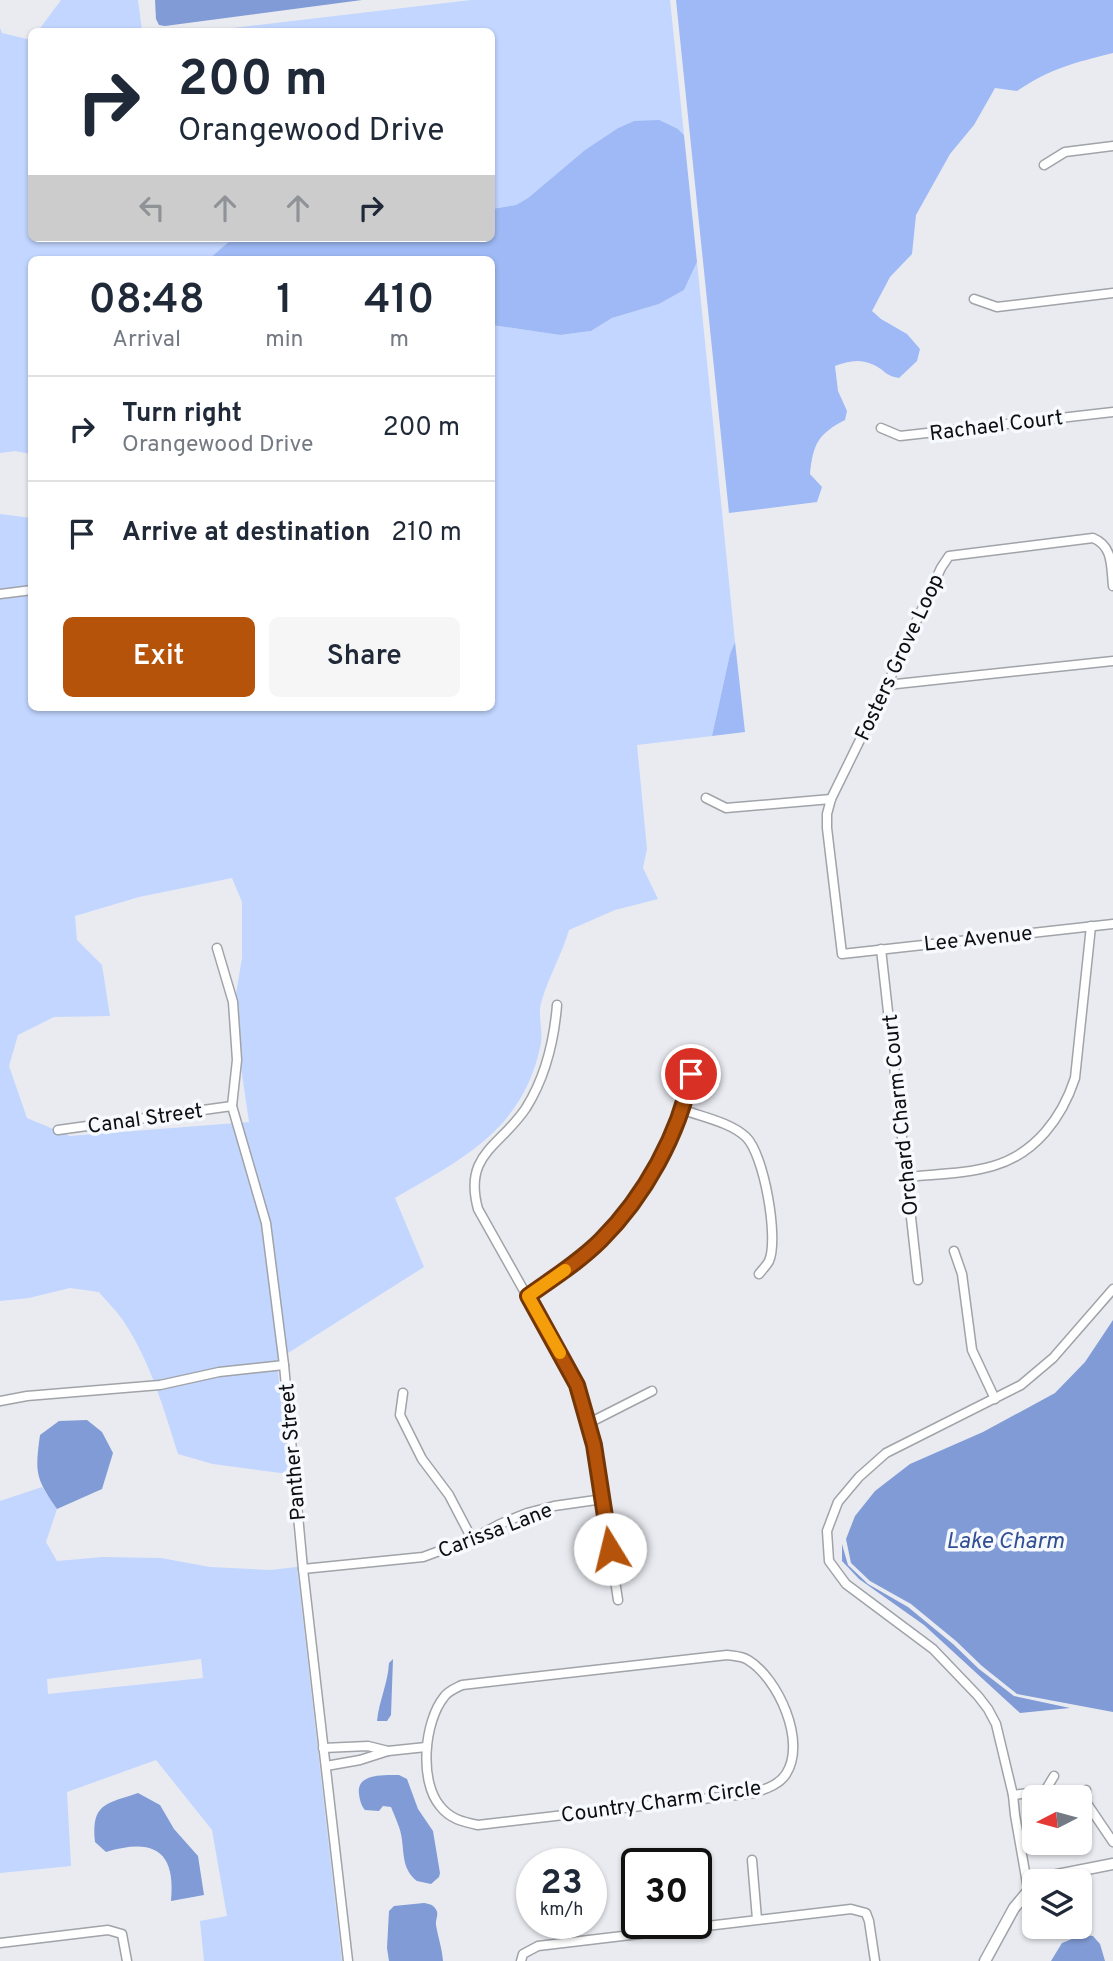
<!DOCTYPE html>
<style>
body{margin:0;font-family:Overpass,sans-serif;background:#f6f6f7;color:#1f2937;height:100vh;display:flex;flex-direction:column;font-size:26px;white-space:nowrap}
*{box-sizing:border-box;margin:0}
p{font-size:23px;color:#747a83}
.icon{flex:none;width:38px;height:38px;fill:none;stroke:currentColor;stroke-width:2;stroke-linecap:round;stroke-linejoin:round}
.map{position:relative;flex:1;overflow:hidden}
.panel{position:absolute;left:28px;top:256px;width:467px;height:455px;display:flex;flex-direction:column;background:#fff;border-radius:10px;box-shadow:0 2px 5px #0004}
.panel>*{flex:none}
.hud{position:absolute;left:28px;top:28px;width:467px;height:214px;border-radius:10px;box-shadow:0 2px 5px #0004;background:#fff;color:#1f2937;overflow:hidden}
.needle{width:46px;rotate:264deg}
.controls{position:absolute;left:1022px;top:1785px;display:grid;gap:14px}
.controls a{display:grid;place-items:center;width:70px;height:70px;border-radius:10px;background:#fff;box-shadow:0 2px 5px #0004;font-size:35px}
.speed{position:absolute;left:516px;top:1848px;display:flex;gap:14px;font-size:35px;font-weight:700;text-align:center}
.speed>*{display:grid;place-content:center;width:91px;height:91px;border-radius:50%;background:#fff;box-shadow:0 2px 5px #0004;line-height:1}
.speed small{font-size:18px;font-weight:400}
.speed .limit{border:4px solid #111;border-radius:10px;background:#fff;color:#111}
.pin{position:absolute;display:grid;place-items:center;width:60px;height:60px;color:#fff;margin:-30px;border:4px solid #fff;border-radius:50%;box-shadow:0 2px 7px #0007}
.me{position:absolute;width:77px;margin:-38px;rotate:351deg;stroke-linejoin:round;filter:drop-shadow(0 0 5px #0008)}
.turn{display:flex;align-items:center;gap:24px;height:147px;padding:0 35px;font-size:32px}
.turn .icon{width:91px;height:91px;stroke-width:2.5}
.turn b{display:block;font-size:49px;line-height:60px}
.lanes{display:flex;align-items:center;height:66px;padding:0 35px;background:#0003;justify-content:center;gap:35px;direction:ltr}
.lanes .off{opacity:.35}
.eta{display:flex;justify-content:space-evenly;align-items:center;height:119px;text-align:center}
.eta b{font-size:42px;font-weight:600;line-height:49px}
.primary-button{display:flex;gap:14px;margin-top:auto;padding:14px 35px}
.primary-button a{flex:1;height:80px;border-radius:10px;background:#b45309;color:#fff;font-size:28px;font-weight:600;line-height:80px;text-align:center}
.primary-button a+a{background:#f6f6f7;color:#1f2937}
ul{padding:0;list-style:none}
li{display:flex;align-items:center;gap:21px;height:105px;padding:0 35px;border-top:2px solid #e0e1e3}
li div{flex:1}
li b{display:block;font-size:26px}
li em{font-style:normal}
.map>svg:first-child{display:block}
.green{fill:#c2d6ff;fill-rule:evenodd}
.forest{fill:#9eb9f5}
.water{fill:#809bd5}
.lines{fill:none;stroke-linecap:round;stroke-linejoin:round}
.minor-casing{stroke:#a0a3a8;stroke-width:11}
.tertiary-casing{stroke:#a0a3a8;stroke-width:13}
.minor{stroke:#fff;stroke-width:8}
.tertiary{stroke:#fff;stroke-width:10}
.route-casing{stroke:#753606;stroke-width:18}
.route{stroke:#b45309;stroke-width:12}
.slow{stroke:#f59e0b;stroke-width:12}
.labels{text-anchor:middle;stroke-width:7;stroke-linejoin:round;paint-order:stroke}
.street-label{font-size:21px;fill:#0d0e10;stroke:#f6f9fe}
.water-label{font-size:23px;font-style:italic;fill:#324f95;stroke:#f6f9fe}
</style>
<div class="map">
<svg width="1113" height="1961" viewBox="0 0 1113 1961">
<rect width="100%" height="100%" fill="#e9ebf1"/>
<g class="green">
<polygon points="61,0 138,0 142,31 38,31"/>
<polygon points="471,0 670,0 684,135 678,129 634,121 618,128 585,150 528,198 516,205 492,209 492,32 199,32"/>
<polygon points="0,28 2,33 31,40 32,238 233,238 209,259 32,259 31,454 15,451 0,453"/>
<path d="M697 262 735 642 730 654 712 736 637 745 647 849 643 868 658 899 615 910 569 930C562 954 549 976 542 1000 537 1013 543 1029 541 1043 524 1129 464 1158 395 1198L424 1267 277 1360 288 1474 213 1464 178 1454C164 1409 150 1361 124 1322 117 1311 107 1302 99 1292L70 1288 29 1298 0 1301V514L31 518 32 707H492V325L560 335 591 331 612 318 659 304 684 290ZM232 878 242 902V958L233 1012 249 1122 70 1136 27 1118 9 1066 18 1035 54 1017 110 1016 102 965 77 940 75 916 139 897Z"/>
<path d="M42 1487 57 1509 46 1542 57 1561 103 1557 161 1558 210 1567 270 1570 297 1567 342 1961H204L200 1921 227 1916 212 1830 156 1760 67 1792 71 1866 0 1873V1501ZM201 1659 203 1678 48 1694 47 1679Z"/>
</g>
<g class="forest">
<path d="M676 0H1113V53C1074 63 1051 68 1017 91L995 88 974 125 950 154 916 215 912 254 890 277 872 311 881 319 907 334 920 349 917 361 899 378C885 376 885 370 874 365 860 358 848 361 835 366L838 391 847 411 845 420C818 434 813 444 810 474L822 487 817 502 729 513Z"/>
<polygon points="659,120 678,129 684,135 697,262 684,290 659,304 612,318 591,331 560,335 492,325 492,259 209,259 233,238 492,238 492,209 516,205 528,198 585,150 618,128 634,121"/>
<polygon points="735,642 745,732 712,736 730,654"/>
</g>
<g class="water">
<polygon points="155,0 362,0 165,26 159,25 156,19"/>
<polygon points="1113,1320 1113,1712 1017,1694 982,1666 956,1641 911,1604 870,1581 851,1563 846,1539 855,1516 875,1491 910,1464 983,1432 1055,1393 1085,1362"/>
<path d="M87 1420 102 1432 113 1453 102 1489 57 1509C35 1478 35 1472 40 1435L59 1421Z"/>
<polygon points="842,1544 848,1565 868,1584 908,1607 953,1644 979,1669 1014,1696 1070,1708 1020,1713 924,1625 859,1579 842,1561"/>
<path d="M393 1659 391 1715 387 1721H377C379 1701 388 1683 389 1663Z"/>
<path d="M399 1775 407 1779 418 1809 433 1831 440 1873 439 1877 431 1884 417 1881C403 1870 404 1856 402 1840 401 1829 395 1817 391 1807L383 1806 379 1811 365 1810C361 1805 360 1801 359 1794 356 1773 385 1775 399 1775Z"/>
<path d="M138 1793 160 1805 174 1829 198 1856 204 1895 171 1901C176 1850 153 1838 106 1852L95 1842C91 1803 106 1804 138 1793Z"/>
<path d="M424 1903C429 1904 432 1904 435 1908 440 1914 435 1919 436 1925 438 1937 442 1948 443 1961H389L387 1948 389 1911 394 1906Z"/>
<polygon points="1082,1935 1093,1936 1100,1944 1105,1961 1051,1961 1062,1943"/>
</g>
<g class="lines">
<g class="minor-casing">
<g id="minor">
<polyline points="1044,165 1065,152 1113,146"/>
<polyline points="974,299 997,307 1113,293"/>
<polyline points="881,428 900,436 1113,412"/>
<path d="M1113 586C1111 566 1113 546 1093 538L949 556 941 568 887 685 831 799 827 814V828L842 954 1113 924"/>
<polyline points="0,594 32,590"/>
<polyline points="887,685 1113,661"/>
<polyline points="706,798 726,808 831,799"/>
<polyline points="217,948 233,1002 237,1060 232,1106 266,1223 284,1365 303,1569 348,1961"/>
<polyline points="881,949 918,1280"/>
<path d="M557 1005C554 1042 546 1076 526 1108 500 1147 463 1154 478 1209L577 1385 594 1445 618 1600"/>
<path d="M681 1109C702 1117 730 1122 746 1137 764 1154 779 1239 769 1261 767 1265 762 1270 759 1274"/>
<polyline points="58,1130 232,1106"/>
<path d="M907 1177C935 1174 966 1174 993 1166 1035 1154 1062 1118 1075 1078L1091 926"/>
<polyline points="954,1251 962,1274 972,1350 995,1399"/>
<path d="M528 1296C553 1278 579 1262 601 1240 649 1192 680 1126 694 1060"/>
<polyline points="403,1393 400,1415 422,1459 449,1495 472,1539"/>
<polyline points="0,1401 27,1396 160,1385 219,1372 284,1365"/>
<polyline points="589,1423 652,1391"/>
<polyline points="303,1569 423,1557 472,1539 500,1524 527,1513 554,1506 603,1499"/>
<path d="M727 1655C734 1656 742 1656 748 1660 778 1678 807 1742 786 1774 779 1785 765 1789 754 1793L478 1825C463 1822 450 1819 440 1806 419 1781 424 1722 444 1697 448 1691 456 1688 462 1685Z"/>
<polyline points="323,1748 368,1746 388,1751"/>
<polyline points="326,1766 360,1760 388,1751 426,1747"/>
<polyline points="1086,1790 1086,1802 1113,1842"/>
<polyline points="1013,1795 1045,1791 1054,1776"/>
<polyline points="752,1860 757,1919"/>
<polyline points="1028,1889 1015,1815 1013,1795 996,1724 988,1709 978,1696 933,1649 846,1584 829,1561 827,1531 838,1502 859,1477 886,1453 1021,1385 1053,1358 1113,1289"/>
<polyline points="0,1943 108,1930 122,1934 127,1961"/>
<polyline points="521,1961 523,1954 538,1946 851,1909 866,1913 869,1921 875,1961"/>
</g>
</g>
<g class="tertiary-casing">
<g id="tertiary">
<polyline points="1039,1881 1047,1877 1113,1864"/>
<polyline points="985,1961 1014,1908 1034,1884"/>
</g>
</g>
<use href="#minor" class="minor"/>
<use href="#tertiary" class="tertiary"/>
</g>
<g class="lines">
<g class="route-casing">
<path id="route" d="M610 1549 594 1445 577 1385 528 1296C553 1278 579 1262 601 1240 645 1196 679 1134 691 1074"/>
</g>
<use href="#route" class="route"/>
<polyline class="slow" points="560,1353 528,1296 565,1270"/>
</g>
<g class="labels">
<g class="street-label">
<text transform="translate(996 425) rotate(-7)" y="7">Rachael Court</text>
<text transform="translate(899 657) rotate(-65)" y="7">Fosters Grove Loop</text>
<text transform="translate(978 938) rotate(-6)" y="7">Lee Avenue</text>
<text transform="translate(900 1115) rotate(-96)" y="7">Orchard Charm Court</text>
<text transform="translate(145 1118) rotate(-8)" y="7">Canal Street</text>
<text transform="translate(292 1452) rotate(-95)" y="7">Panther Street</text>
<text transform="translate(495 1530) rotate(-21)" y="7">Carissa Lane</text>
<text transform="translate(661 1801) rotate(-8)" y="7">Country Charm Circle</text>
</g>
<g class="water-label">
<text x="1005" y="1548">Lake Charm</text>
</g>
</g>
</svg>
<div class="controls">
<a><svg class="needle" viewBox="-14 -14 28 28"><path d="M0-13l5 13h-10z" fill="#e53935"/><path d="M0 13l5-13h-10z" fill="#747a83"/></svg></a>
<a><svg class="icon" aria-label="layers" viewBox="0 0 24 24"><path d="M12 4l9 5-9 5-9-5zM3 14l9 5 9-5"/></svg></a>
</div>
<div class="speed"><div>23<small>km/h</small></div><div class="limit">30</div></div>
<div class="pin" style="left:691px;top:1074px;background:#d93025"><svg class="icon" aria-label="arrive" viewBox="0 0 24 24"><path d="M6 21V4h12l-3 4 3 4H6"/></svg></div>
<svg class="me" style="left:610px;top:1549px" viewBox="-20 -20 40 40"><circle r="19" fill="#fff"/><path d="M0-13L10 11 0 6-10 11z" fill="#b45309"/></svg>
<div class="hud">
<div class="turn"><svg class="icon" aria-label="right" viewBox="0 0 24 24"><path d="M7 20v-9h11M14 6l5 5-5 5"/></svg><div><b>200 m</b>Orangewood Drive</div></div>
<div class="lanes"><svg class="icon off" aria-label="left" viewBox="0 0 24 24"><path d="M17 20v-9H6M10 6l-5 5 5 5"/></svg><svg class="icon off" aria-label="ahead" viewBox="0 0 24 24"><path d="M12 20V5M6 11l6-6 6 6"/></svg><svg class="icon off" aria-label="ahead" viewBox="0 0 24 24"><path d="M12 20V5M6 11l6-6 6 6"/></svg><svg class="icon" aria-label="right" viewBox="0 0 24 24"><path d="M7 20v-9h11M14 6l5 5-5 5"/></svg></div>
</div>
<section class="panel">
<div class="eta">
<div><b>08:48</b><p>Arrival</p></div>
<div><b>1</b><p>min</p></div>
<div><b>410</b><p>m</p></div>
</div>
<ul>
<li><svg class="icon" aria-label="right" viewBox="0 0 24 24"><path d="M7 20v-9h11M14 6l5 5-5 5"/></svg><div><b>Turn right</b><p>Orangewood Drive</p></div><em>200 m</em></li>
<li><svg class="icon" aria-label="arrive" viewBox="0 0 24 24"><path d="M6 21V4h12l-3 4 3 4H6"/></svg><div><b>Arrive at destination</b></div><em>210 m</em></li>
</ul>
<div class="primary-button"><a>Exit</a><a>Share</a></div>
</section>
</div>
